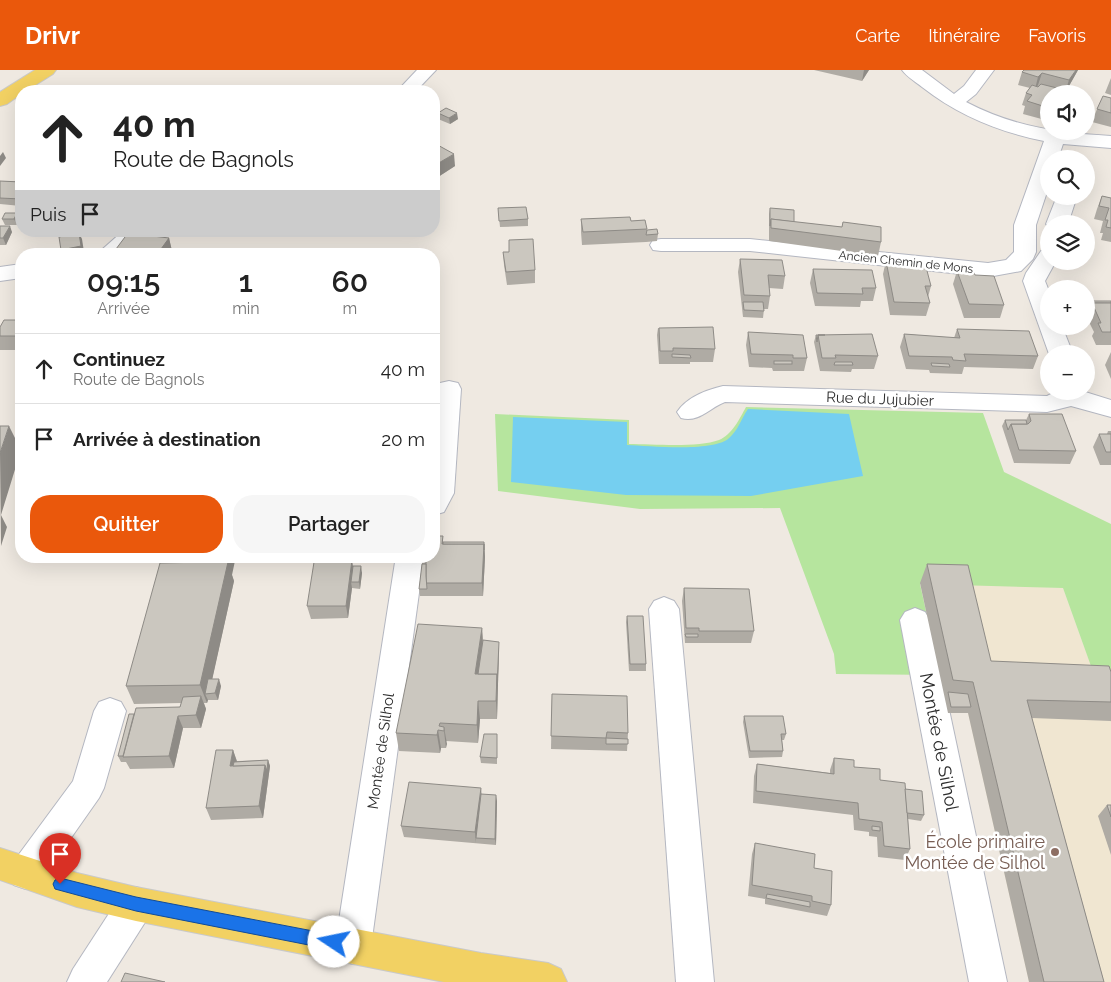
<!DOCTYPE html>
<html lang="fr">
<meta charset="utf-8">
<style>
body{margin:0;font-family:Raleway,sans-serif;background:#f6f6f6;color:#222;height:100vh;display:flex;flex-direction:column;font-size:19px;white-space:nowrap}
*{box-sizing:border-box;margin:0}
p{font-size:16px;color:#767676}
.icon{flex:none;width:28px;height:28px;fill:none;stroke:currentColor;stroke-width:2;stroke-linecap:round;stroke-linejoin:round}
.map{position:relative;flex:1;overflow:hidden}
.drawer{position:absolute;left:15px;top:178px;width:425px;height:315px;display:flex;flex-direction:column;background:#fff;border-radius:20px;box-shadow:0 5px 20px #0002}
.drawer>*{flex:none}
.top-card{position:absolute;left:15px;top:15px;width:425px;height:152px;border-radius:20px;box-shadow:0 5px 20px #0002;background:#fff;color:#222;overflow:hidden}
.controls{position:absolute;left:1040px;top:15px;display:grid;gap:10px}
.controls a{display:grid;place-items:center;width:55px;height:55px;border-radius:50%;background:#fff;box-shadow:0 5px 20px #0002;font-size:25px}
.pin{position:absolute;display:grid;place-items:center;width:42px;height:42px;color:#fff;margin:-51px -21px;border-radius:50% 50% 50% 0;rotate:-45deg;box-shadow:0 0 5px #0007}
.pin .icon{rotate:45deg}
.me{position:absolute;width:55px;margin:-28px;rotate:281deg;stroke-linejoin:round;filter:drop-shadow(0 0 4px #0008)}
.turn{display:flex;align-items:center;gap:18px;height:105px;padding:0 15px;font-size:22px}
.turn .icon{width:65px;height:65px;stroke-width:2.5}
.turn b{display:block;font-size:35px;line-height:42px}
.then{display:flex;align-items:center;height:48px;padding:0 15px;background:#0003;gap:10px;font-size:19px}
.eta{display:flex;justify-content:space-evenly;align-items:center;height:85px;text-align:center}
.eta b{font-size:30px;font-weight:600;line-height:35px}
.button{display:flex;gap:10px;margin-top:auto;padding:10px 15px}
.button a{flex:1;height:58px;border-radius:20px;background:#ea580c;color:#fff;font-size:20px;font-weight:600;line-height:58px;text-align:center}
.button a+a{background:#f6f6f6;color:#222}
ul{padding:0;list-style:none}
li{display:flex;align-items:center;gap:15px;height:70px;padding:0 15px;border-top:1px solid #e0e0e0}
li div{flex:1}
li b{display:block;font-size:19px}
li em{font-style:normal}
header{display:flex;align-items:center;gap:30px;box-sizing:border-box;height:70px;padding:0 25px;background:#ea580c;color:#fff}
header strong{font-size:24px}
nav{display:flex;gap:28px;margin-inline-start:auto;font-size:18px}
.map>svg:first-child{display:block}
.education{fill:#f0e6d1}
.green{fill:#b6e59e}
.water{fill:#75cff0}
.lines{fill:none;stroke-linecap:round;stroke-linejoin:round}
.minor-casing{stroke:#b4b7c1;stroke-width:2}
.major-casing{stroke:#c9c9c9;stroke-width:2}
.minor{fill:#fff;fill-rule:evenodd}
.major{fill:#f2d163;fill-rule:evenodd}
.wall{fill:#afaba4}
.shaded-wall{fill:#8e8b86}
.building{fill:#cbc7bf;stroke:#8e8b86}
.route{fill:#1a73e8;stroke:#114b97}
.education-dot{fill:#8d6e63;stroke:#fff;stroke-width:2}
.labels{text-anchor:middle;stroke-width:5;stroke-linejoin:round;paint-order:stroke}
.far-street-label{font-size:12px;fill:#2e2e2e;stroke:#fff}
.street-label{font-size:15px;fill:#2e2e2e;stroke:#fff}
.near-street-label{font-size:18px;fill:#2e2e2e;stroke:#fff}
.near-education-label{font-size:18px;fill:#785e54;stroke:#fff;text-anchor:end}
</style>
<header>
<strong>Drivr</strong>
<nav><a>Carte</a><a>Itinéraire</a><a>Favoris</a></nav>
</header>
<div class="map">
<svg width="1111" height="912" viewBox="0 0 1111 912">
<rect width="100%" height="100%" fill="#efe9e1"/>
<polygon class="education" points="963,514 1063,518 1111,652 1111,912 1029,912 968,643"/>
<path class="green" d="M746 337 983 343 1004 402 1111 454V652L1063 518 920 514 940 605 836 604 834 584 780 438 640 439 498 421 495 344 629 350V374C653 374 698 378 719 370 732 365 740 348 746 337Z"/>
<path class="water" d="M748 339 849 344 863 406 751 426 626 425 511 412 513 347 627 352V375C650 376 711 382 728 369 738 361 741 349 748 339Z"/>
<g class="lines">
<g class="minor-casing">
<g id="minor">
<polygon points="417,0 436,0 416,21 402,21 400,18"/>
<path d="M902 0H922L954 24 964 16 976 0H994L976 24 966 32C1014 57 1058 63 1111 66V78L1063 74 1058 89H1049V116L1036 155V182L1033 189 1021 201 988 207 750 181H661L653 180 650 175 653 170 661 169H750L988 193 1006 190 1014 182V155L1044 71C999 62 959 46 922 17 916 12 907 7 902 0Z"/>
<polygon points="1057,126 1077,126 1068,154 1049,154 1049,157 1046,154"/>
<polygon points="123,161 145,161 124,184 97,184"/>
<polygon points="1049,180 1049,191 1056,191 1045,211 1049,221 1049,256 1062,256 1073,284 1049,284 1023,211 1026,203 1041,181"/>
<polygon points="21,194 21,208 0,211 0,197"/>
<path d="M449 311 458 313 461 319 454 423 444 442 434 445C432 422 430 329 440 313Z"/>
<path d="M723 316 1047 326 1057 321H1082L1111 330V347L1071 336 1047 342 725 332C709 338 699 353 681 348L677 342C687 327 706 320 723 316Z"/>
<polygon points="396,486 424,486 371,876 366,889 353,894 340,889 335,876"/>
<polygon points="664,527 674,531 679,539 714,912 676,912 649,539 654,531"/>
<polygon points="915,538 925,542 930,550 1007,912 969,912 900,550 905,542"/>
<polygon points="110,628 121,632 126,641 104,718 99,728 38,815 26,819 14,815 9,803 14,791 73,711 94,641 99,632"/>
<polygon points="136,817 149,822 154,834 149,846 107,912 67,912 73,899 123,822"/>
</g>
</g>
<g class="major-casing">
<g id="major">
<polygon points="35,0 56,0 53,4 26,21 21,21 21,24 7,34 0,36 0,22"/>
<polygon points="0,778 77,803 136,817 481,883 548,893 561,899 567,912 444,912 136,851 77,837 0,810"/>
</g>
</g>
<use href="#minor" class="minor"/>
<use href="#major" class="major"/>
</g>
<g class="wall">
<polygon points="814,0 869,0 862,11"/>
<polygon points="1024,0 1078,0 1065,23 1057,20 1056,22 1049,24 1049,51 1023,44 1025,36 1022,35 1026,23 1030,18 1018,15 1022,2"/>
<polygon points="1111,8 1111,25 1105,23"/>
<polygon points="1111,28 1111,57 1092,52 1097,39"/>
<polygon points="438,43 458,49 450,54 438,49"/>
<polygon points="434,73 455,96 438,107 434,105"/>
<polygon points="0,111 21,112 21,136 0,134"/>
<polygon points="1102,126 1111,128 1111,172 1101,170 1103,163 1100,163 1103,151 1094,149 1097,139"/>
<polygon points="498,138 528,149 528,156 500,157"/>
<polygon points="770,138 794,152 842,157 843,152 881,172 878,186 769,171 769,144"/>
<polygon points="17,143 20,150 17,155 5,155 2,149"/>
<polygon points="581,149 631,151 645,150 647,160 658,164 657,171 646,172 582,175 581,162"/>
<polygon points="0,156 12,162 6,175 0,175"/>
<polygon points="169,168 172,181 170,184 118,184 116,179"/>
<polygon points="503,182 535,200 535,213 507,215 504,195"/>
<polygon points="740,189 785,206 783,219 769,218 770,226 768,239 764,239 763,248 743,247 738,202"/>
<polygon points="886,191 900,196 931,216 928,227 930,233 926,246 890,245 883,204"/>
<polygon points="813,199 876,218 873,231 861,231 860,237 815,236 810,213"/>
<polygon points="957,201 1004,235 1000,248 964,248 953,214"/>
<polygon points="1090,231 1111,231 1111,275 1096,275 1092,266 1094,262 1086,246 1089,241 1087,237"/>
<polygon points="21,250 21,280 0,280 0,257"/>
<polygon points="658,258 715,279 713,292 690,292 690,294 659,294 657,265"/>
<polygon points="957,259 1038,286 1033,299 964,297 962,304 930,303 929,300 906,299 900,277 904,264 954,268"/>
<polygon points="748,262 807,288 804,301 773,301 772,298 749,297 746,275"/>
<polygon points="816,265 878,286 874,299 852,299 851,302 820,301 814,272"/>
<polygon points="1111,282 1111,309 1105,295"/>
<polygon points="1029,344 1076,381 1070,394 1014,393 1002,356 1005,350 1026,350"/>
<polygon points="1108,361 1111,361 1111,395 1100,395 1093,377 1099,364 1107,364"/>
<polygon points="443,466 443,472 484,472 485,487 483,526 420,526 419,519 422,494 421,486"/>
<polygon points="336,490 353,496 362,503 360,519 352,518 348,548 311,549 307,536"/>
<polygon points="927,494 991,591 1111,602 1111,651 1032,648 1104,912 1029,912 968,643 948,643 920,513"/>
<polygon points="232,505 234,511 212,609 221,616 218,630 208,630 207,633 204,633 206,639 201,658 183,658 174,698 130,699 126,692 121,692 118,686 134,644 180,637 181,633 134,634 126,616"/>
<polygon points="684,518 754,561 751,573 685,573 682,531"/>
<polygon points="627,546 646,594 646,601 629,601 626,552"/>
<polygon points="482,558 483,570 499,578 497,649 480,649 478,673 446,671 446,678 441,678 440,683 399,681 396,663"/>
<polygon points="552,624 628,663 627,681 551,679"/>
<polygon points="744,646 786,664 784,670 782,670 783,681 782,687 749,688 743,652"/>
<polygon points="497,664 497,694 481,693 480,687"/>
<polygon points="233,680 237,691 268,690 270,696 263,748 211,750 206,738"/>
<polygon points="834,688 854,697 880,710 905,719 924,745 921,751 908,749 910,779 905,790 878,787 877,767 869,766 869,762 854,760 853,745 753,733 754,706 757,694 830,703 830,700"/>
<polygon points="481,718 481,724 497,731 496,775 404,767 401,756"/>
<polygon points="1107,735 1111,735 1111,785 1098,746"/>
<polygon points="755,773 814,798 831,835 827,846 765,834 765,829 748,826 752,784"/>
</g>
<g class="shaded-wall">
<polygon points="864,0 869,0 862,11"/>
<polygon points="1076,0 1078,0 1065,23 1069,10"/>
<polygon points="1042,3 1038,15 1035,19 1038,7"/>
<polygon points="457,43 458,49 450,54 449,48"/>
<polygon points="3,82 6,88 0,96 0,86"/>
<polygon points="454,84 455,96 438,107 437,94"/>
<polygon points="17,143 20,150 17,155 14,149"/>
<polygon points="10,156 12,162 6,175 3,168"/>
<polygon points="79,163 82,169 84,182 76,184 62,184 61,180"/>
<polygon points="169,168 172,181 170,184 146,184 145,182"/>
<polygon points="9,356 21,380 1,445 7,457 1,476 0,383"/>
<polygon points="484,472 485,487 483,526 482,513"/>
<polygon points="226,486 236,486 232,505 234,511 209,624 205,624 208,630 207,633 200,615"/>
<polygon points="332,486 336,486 334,503 331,490"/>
<polygon points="352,490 354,503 351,512 352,518 348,548 346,536"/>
<polygon points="361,496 362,503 360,519 359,512"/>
<polygon points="482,558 483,577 478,616 475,604"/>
<polygon points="499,572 499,578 497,649 496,631 497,604"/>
<polygon points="219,609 221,616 218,630 215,623"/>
<polygon points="201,626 206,639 201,658 196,645"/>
<polygon points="478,631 480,649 478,673 477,655"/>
<polygon points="178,646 183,658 174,698 169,686"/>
<polygon points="444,657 447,674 446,678 444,661"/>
<polygon points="438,660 441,678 440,683 437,665"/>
<polygon points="233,680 237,692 236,702 230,696"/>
<polygon points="268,690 270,696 263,748 259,736 265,695"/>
<polygon points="481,718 482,730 476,768 476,773 475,762"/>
<polygon points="496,725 497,731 496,775 495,769"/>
</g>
<g class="building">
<polygon points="1024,0 1076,0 1069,10 1042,3 1038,7 1022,2"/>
<polygon points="1041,14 1057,18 1054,22 1062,24 1049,24 1049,38 1027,31 1032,25 1026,23 1032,15 1038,17"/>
<polygon points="1103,26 1111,28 1111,43 1097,39"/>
<polygon points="446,38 457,43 449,48 438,43"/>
<polygon points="434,73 454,84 437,94 434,92"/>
<polygon points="0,111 21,112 21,115 20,117 21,121 21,129 0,128"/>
<polygon points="1102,126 1111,128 1111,158 1106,157 1108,150 1105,150 1109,138 1099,136"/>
<polygon points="526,137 528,149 499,151 498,138"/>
<polygon points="770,138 794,140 794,152 771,149 770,156"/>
<polygon points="5,143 17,143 14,149 2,149"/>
<polygon points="630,147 631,151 645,150 647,159 583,162 581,149"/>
<polygon points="771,149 842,157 843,152 881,157 881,172 771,158"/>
<polygon points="0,156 10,156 3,168 0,168"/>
<polygon points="657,159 658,164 646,165 647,160"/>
<polygon points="79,163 81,176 61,180 59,167"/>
<polygon points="128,163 169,168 161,179 145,182 116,179"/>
<polygon points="533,169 535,200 506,202 503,182 509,182 509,170"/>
<polygon points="740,189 782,190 785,206 768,205 770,226 744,225"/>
<polygon points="886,191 899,192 900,196 926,197 931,216 925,216 930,233 894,232"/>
<polygon points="813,199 872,200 876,218 862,218 863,224 817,223"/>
<polygon points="957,201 973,201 975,205 994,206 1004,235 969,234"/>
<polygon points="1090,231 1111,231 1111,233 1092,233 1092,234"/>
<polygon points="743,232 763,232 764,241 744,240"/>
<polygon points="1092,233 1111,233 1111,262 1102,262 1098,253 1101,253"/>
<polygon points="4,250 21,250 21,266 0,266 0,257"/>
<polygon points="713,257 715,279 673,278 673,281 660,281 659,258"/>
<polygon points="957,259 1029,261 1038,286 964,284 966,291 953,290 952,287 909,286 904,264 960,268"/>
<polygon points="748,262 803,265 807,288 793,288 793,285 751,284"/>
<polygon points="872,264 878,286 835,285 836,288 822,288 818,265"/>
<polygon points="816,265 825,265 818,265 817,272"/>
<polygon points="672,284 690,285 691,288 672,287"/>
<rect x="774" y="291" width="18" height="3"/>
<polygon points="835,292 852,292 853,295 834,295"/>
<polygon points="931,293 949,294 950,297 932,296"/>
<polygon points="1029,344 1062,344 1076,381 1019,380 1011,354 1028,354 1031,351"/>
<polygon points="1005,350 1026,350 1027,354 1011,354 1008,360"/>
<polygon points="0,356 9,356 0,383"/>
<polygon points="1099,364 1111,364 1111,382 1106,382"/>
<polygon points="434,466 443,466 442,474 484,474 482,513 426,513 426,488 421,488 421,486 434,486"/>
<polygon points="443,472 484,472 484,480 484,474 443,474"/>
<polygon points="208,486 226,486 224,492 228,492 200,615 126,616 160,493 207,492"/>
<polygon points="315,486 332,486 331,490 352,490 346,536 307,536"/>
<polygon points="422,494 426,494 426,506 427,519 419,519"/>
<polygon points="927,494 968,495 991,591 1109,596 1111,602 1111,632 1027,630 1104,912 1044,912 973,612 953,610"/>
<polygon points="353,496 361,496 359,512 351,512"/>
<polygon points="684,518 749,519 754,561 699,561 699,558 686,558"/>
<polygon points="627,546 643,546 646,594 630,594"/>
<polygon points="418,554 482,558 475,604 497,604 496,631 478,631 477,655 440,653 439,656 444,657 444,661 438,660 437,665 396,663"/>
<polygon points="685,564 698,564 698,567 686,567"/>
<polygon points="483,570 499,572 497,616 497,604 478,604"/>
<polygon points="208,609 219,609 215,623 205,624"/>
<polygon points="948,622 968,624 971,637 951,637"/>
<polygon points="552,624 627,626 628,663 607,662 606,668 551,666"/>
<polygon points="201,626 196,645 178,646 169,686 123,687 136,638 180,637 183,627"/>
<polygon points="129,644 134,644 123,686 118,686"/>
<polygon points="744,646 783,646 786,664 781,664 783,681 750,681"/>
<polygon points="484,664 497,664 497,688 480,687"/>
<polygon points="606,668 628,669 628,674 606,674"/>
<polygon points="216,680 233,680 230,696 265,695 259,736 206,738"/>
<polygon points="834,688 854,690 854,697 880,699 880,710 905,713 910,779 884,776 882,752 859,749 858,733 756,721 757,694 834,704"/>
<polygon points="268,690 267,701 265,695 233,696 234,692"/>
<polygon points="409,712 481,718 475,762 401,756"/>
<polygon points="905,719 922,721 924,745 907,743"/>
<polygon points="481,724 496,725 495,769 476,768"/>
<polygon points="1107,735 1111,735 1111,747"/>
<polygon points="872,756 880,757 880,761 872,760"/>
<polygon points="755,773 815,784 814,798 832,801 831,835 812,831 812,826 752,815"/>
<polygon points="767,824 810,832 810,837 766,828"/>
<polygon points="125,903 165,912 121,912"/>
</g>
<polygon class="route" points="60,808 136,827 334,865 339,867 342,872 339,878 334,880 136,841 55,819 53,814 55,810"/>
<circle class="education-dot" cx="1055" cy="782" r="5"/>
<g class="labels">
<g class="far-street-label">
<text transform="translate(906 192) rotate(6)" y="4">Ancien Chemin de Mons</text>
</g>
<g class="street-label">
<text transform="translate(880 329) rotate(2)" y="5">Rue du Jujubier</text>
<text transform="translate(381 681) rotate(-82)" y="5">Montée de Silhol</text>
</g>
<g class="near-street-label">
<text transform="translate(939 672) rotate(79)" y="6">Montée de Silhol</text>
</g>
<g class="near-education-label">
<text x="1045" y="778">École primaire<tspan x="1045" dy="21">Montée de Silhol</tspan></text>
</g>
</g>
</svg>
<div class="controls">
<a><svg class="icon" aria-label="sound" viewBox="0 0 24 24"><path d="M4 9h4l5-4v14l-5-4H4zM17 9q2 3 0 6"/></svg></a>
<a><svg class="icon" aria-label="search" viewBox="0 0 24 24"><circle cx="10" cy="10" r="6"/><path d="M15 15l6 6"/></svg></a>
<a><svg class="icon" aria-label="layers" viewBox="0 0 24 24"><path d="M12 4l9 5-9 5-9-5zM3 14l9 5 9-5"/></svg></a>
<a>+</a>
<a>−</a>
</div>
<div class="pin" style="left:60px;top:814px;background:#d93025"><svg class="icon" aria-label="arrive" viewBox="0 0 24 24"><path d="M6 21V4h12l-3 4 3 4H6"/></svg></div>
<svg class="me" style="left:334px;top:872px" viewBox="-20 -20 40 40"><circle r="19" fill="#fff"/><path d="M0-13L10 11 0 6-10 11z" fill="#1a73e8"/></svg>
<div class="top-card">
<div class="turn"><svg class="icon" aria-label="ahead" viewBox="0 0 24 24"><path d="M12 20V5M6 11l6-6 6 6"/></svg><div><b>40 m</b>Route de Bagnols</div></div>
<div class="then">Puis<svg class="icon" aria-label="arrive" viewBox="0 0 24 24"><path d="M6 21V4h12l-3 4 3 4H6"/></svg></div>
</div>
<section class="drawer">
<div class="eta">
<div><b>09:15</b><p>Arrivée</p></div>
<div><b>1</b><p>min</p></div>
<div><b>60</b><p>m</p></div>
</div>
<ul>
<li><svg class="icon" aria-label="ahead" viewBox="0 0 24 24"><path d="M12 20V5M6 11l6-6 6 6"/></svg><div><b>Continuez</b><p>Route de Bagnols</p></div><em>40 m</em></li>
<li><svg class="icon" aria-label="arrive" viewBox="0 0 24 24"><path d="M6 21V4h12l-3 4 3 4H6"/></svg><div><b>Arrivée à destination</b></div><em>20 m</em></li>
</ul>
<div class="button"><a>Quitter</a><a>Partager</a></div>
</section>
</div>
